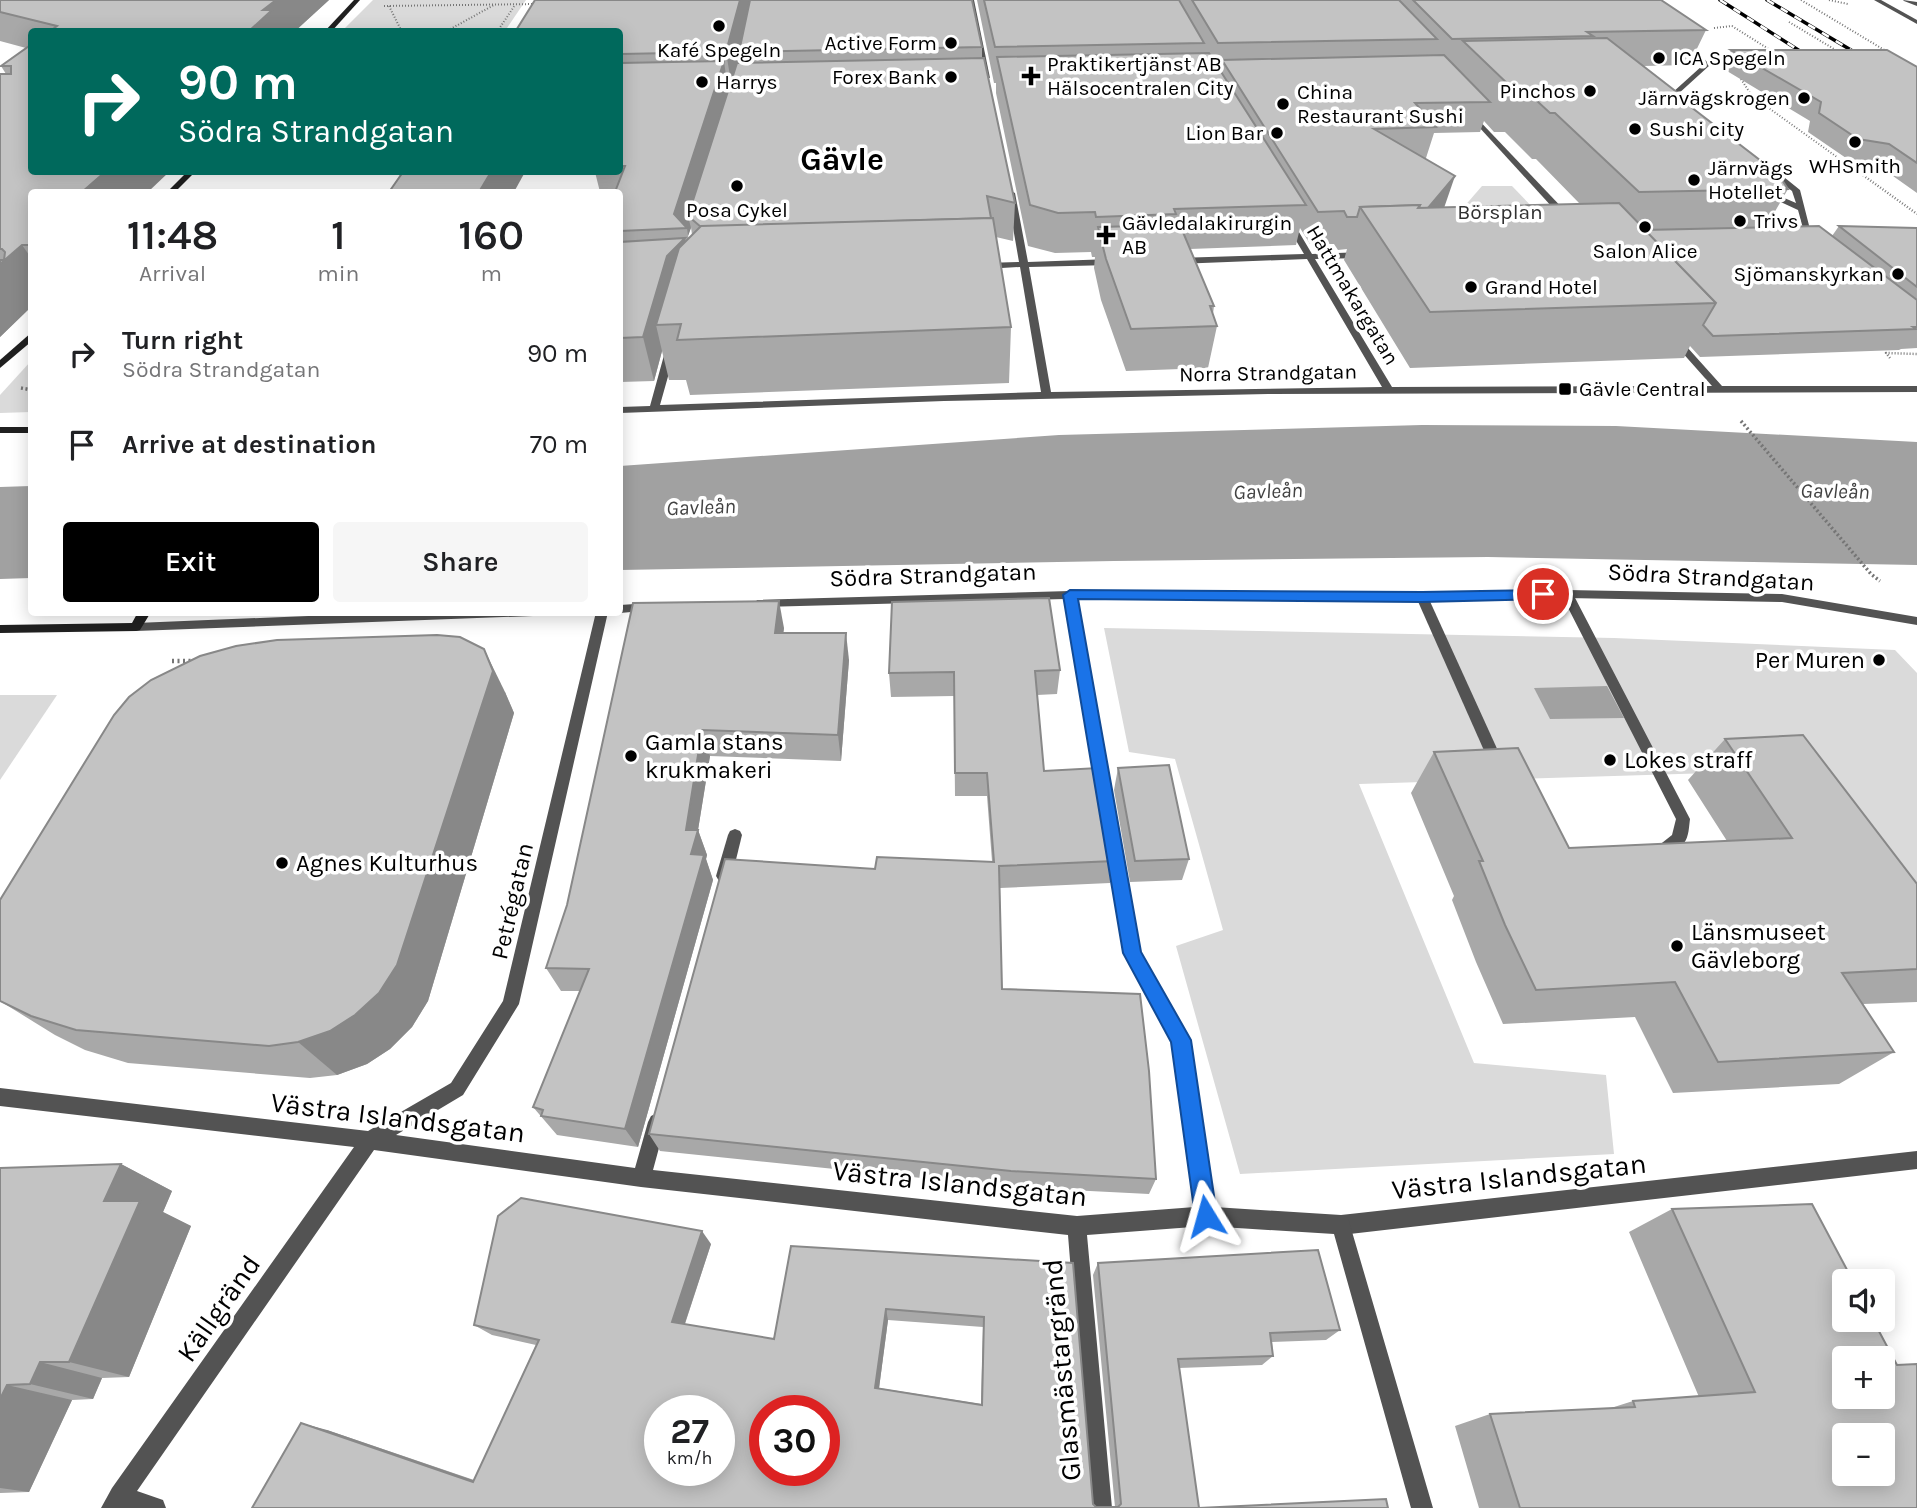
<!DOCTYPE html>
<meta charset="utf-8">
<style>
body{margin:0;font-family:Karla,sans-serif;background:#f6f6f6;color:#202124;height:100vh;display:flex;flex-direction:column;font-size:26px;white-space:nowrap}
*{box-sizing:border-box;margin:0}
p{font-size:23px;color:#757577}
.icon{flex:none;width:38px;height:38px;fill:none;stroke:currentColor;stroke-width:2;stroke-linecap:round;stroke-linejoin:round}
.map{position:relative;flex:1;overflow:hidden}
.side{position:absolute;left:28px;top:189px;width:595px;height:427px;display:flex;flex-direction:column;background:#fff;border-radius:7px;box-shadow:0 4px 18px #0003}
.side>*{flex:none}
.guide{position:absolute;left:28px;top:28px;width:595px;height:147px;border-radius:7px;box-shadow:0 4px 18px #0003;background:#00695c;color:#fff;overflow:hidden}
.tools{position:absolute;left:1832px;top:1269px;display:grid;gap:14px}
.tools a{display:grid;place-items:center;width:63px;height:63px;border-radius:7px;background:#fff;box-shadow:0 4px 18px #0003;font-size:35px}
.speed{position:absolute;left:644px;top:1395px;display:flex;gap:14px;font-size:35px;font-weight:700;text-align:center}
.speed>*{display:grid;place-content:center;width:91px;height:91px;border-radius:50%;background:#fff;box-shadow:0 4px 18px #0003;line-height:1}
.speed small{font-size:18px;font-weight:400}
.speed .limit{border:10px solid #d22;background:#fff;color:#111}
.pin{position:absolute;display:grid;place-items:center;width:60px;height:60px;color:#fff;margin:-30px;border:4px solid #fff;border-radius:50%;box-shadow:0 2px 7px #0007}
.me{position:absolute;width:77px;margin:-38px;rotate:352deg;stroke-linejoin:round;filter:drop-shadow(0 0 5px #0008)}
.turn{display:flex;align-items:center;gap:24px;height:147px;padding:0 35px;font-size:32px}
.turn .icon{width:91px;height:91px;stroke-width:2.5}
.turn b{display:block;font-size:49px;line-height:60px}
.eta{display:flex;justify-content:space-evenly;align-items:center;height:119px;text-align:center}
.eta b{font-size:42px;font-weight:600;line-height:49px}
.primary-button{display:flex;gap:14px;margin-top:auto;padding:14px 35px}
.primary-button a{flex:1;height:80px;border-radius:7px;background:#000;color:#fff;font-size:28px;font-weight:600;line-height:80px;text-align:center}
.primary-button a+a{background:#f6f6f6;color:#202124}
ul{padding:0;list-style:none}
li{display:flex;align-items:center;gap:21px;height:91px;padding:0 35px}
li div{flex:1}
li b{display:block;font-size:26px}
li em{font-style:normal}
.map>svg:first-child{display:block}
.green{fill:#dadada}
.water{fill:#a1a1a1}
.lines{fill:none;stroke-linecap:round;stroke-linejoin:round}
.path-far3{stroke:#757575;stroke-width:2;stroke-dasharray:1 2;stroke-linecap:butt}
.path-far2{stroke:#757575;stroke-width:2.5;stroke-dasharray:1 2;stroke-linecap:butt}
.path-far1{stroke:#757575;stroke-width:3.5;stroke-dasharray:2 2.5;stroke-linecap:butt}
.path{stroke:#757575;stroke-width:4.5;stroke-dasharray:2 3.5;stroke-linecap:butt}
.lane{fill:#535353;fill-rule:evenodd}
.street{fill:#535353;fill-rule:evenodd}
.secondary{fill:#202020;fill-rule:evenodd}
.rail-casing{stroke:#000;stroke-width:3.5}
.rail{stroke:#fff;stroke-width:2.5;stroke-dasharray:8;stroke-linecap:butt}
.wall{fill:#a8a8a8;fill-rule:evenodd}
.shaded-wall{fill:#888}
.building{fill:#c3c3c3;stroke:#888;stroke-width:2;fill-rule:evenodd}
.route{fill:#1a73e8;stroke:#114b97;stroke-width:2}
.poi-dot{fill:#000;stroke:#fff;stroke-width:2.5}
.labels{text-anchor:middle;stroke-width:7;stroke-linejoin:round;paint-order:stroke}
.far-poi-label{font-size:21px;fill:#000;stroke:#fff;text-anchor:start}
.far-park-label{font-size:21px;fill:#313131;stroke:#fff}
.far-street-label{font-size:21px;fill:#000;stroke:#fff}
.far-water-label{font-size:21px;font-style:italic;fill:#424242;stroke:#fff}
.street-label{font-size:24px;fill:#000;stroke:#fff}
.poi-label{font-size:24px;fill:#000;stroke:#fff;text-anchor:start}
.near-street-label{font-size:28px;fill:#000;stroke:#fff}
.far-town-label{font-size:32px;font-weight:bold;fill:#000;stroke:#fff}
</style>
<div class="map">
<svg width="1917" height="1508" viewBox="0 0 1917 1508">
<rect width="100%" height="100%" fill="#fff"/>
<g class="green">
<polygon points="373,0 526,0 505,31 342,31"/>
<polygon points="1482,186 1512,186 1560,236 1443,231"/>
<polygon points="31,361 31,412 0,413 0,395"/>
<polygon points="1104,628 1614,638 1895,650 1917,673 1917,959 1777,771 1359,784 1474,1063 1606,1075 1614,1154 1240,1174 1176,946 1223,930 1175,759 1129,752"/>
<polygon points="0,695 57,695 0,780"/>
</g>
<g class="water">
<polygon points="1422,425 1616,426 1917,442 1917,565 1488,557 1114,561 620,570 620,466 1059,435"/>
<polygon points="31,486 31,578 0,579 0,487"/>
<polygon points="1607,686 1624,718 1550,719 1534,688"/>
</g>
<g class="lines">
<g class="path-far3">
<polyline points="1801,0 1886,51"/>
<polyline points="1829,0 1848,4"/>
<polyline points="384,6 536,4"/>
<polyline points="389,6 402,32"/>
<polyline points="1789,22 1839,52"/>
<polyline points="1714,28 1732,26 1775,53"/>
<polyline points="417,32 439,32"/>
<polyline points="445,32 494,5"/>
<polyline points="497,32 515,5"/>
<polyline points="1741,79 1752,96 1848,165"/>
</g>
<g class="path-far2">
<polyline points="1846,163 1917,214"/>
<polyline points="1890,358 1886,353 1917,354"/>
</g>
<g class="path-far1">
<polyline points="21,388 32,390"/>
<polyline points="1741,421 1871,574 1880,581"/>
</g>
<polyline class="path" points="172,661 195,661"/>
<g class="lane">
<polygon points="1874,0 1881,0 1917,20 1917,24"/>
<polygon points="1903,0 1917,2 1917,6 1904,1"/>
<path d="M1567 590 1573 594 1690 819C1689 826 1689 837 1684 843 1677 851 1663 861 1653 858L1650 854 1653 850 1672 835 1676 819 1561 594Z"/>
<polygon points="1422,593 1428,597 1504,764 1502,768 1492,768 1490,764 1416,597"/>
<polygon points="1917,1151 1917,1169 1341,1235 1334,1232 1331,1225 1334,1218 1341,1215"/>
</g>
<g class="street">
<polygon points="968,0 974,0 990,78 985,77"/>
<polygon points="1692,46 1710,65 1677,95 1668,109 1664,109 1672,93 1703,65 1689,48"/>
<polygon points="1468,113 1472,113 1569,215 1569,219 1563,219 1468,115"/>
<polygon points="1762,164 1768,164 1800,190 1814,245 1807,243 1798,210 1761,193 1768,191 1796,203 1792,191 1762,168"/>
<polygon points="1011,191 1015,193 1028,262 1111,259 1115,262 1111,265 1029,267 1051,392 1382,387 1307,259 1177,264 1173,261 1177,258 1304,254 1285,222 1289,220 1293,222 1312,254 1363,252 1367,255 1363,258 1315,259 1392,387 1712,386 1672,341 1670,339 1675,336 1678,337 1722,386 1917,386 1917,392 1268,394 944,401 620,413 620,407 650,406 666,348 671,345 676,348 660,405 1041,392 1020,267 985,269 981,266 985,263 1019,262 1007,193"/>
<polygon points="1567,590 1782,594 1917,617 1917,625 1782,602 1567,598 1422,601 1077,599 1140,952 1190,1040 1214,1207 1341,1215 1348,1218 1433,1508 1411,1508 1334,1234 1206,1226 1087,1235 1112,1508 1090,1508 1068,1235 641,1187 374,1150 137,1491 163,1500 166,1508 101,1508 112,1488 354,1147 0,1106 0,1088 368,1131 451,1083 503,1001 596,612 608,612 519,1004 463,1095 396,1135 635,1168 648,1122 651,1116 657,1113 663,1116 666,1122 653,1170 1077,1216 1195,1207 1173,1042 1124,953 1065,599 761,607 757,606 755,603 757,600 1070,591 1422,593"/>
<polygon points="650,603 654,604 656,607 654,610 620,613 617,612 620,612 620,605"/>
<polygon points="405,612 539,612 533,616 136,631 130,627 136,623"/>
<polygon points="735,829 740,831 742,835 732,876 729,881 724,883 719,881 716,876 728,835 730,831"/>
</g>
<g class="secondary">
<polygon points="354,0 360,0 331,32 324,32"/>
<polygon points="187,172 195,172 175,192 167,192"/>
<polygon points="32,332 32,341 0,368 0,360"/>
<rect x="0" y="427" width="32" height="6"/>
<polygon points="138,612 151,612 140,630 136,631 0,633 0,625 132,623"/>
</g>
<g class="rail-casing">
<g id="rail">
<polyline points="1720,0 1814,60"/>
<polyline points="1767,0 1866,59"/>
</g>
</g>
<use href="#rail" class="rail"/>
</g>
<g class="wall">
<polygon points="0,0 329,0 294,32 32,32 32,306 0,337 0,74 6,74 1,66 26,48 0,41"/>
<path d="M977 0H1661L1706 30 1689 65 1643 66 1696 107 1694 110 1788 189 1766 227 1832 236 1839 226 1917 228V348L1901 349 1899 350 1700 357 1690 346 1684 358 1410 368 1344 260 1347 249 1338 250 1334 244H1310L1300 228 1296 245 1190 249 1214 306 1213 314 1217 326 1208 368 1126 371 1101 300 1094 268 1095 257H1092L1091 252 1055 253 1028 246 996 93V83H994ZM1484 121 1494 132H1505L1532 159H1536L1580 204 1443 208 1424 158H1426L1434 133 1480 132Z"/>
<path d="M620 32 982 47V59L1015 203 1013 241 996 237 1011 327 1009 383 690 395 686 380H669L662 351 654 381 620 382V192H600L595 172H620ZM691 227 692 235 689 238 688 236Z"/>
<polygon points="1731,50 1917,67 1917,193 1876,164 1846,158 1808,132 1810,121 1722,68"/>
<polygon points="633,603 784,628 783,633 849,660 841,761 710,756 698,830 707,855 706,859 713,880 638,1147 557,1135 533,1107 580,991 561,991 546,968 567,905"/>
<polygon points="1060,670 1057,694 1037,695 1044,771 1114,861 1110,883 1000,888 1002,989 1156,1179 1149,1194 1009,1187 660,1151 649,1134 875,869 992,861 987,796 955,796 954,696 891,697 889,673"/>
<polygon points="505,692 514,713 428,1001 412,1027 390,1049 367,1064 337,1075 310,1078 128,1063 85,1050 55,1035 0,1001"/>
<polygon points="1725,739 1917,884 1917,1002 1863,1004 1894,1052 1839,1084 1673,1093 1635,1017 1503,1024 1476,962 1452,900 1454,896 1411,793 1434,752 1569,848 1727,841 1688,780"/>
<polygon points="1118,768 1189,859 1182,880 1130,882 1114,790"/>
<polygon points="121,1164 172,1191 163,1212 191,1226 129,1377 102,1378 93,1399 72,1400 29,1492 0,1493 0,1168"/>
<polygon points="1672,1209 1917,1508 1479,1508 1455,1426 1490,1414 1611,1408 1633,1401 1699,1397 1629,1232"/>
<path d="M711 1244 685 1324 774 1339 791 1246 1073 1263 1093 1504 1096 1507H1115L1093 1275 1098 1263 1340 1330 1326 1340 1272 1342 1273 1356 1262 1365 1179 1368 1199 1508H1388H252L327 1430 474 1480 536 1345 492 1335 474 1325ZM888 1320 983 1327 981 1404 879 1388Z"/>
</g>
<g class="shaded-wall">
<polygon points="276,0 329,0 294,32 248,32 263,10"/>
<polygon points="740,0 752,0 739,52 740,55 732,88 726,52"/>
<polygon points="724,61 729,98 688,216 691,228 688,236 687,228 674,214"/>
<polygon points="105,172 169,172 148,192 82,192"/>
<polygon points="491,172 525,172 514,192 479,192"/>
<polygon points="1455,176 1444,208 1422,215"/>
<polygon points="685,238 693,280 656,325 662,351 654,381 643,337 667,256"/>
<polygon points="22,245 32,259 32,306 0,337 0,264"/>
<polygon points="779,601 784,628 780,660 775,633"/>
<polygon points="846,633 849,660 841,761 838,735"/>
<polygon points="484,649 505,692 514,713 428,1001 412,1027 390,1049 367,1064 337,1075 298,1042"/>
<polygon points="702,730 710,756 698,830 707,855 706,859 713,880 638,1147 625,1129 691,854 686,830"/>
<polygon points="121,1164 172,1191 163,1212 191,1226 129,1377 69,1362 104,1201"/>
<polygon points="702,1231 711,1244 682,1332 672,1322"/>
<polygon points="886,1309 888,1320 878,1396 875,1388"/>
<polygon points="40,1362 102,1378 93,1399 30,1384"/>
<polygon points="7,1385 72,1400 29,1492 0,1488 0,1399"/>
<polygon points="301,1423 327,1430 493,1487 473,1482"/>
</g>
<g class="building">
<polygon points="0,0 276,0 263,10 272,10 248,32 49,32 57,26 0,12"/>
<polygon points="535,0 740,0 726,52 620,54 620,32 515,32"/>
<polygon points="750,0 972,0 982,47 739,52"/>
<polygon points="984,0 1179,0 1204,43 995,47"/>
<polygon points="1192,0 1399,0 1437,39 1218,43"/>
<polygon points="1413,0 1661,0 1706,30 1587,32 1593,36 1452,39"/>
<polygon points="1607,38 1696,107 1691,107 1778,174 1788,189 1639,192 1555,113 1550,113 1522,87 1511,87 1463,41"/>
<polygon points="32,44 32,172 105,172 82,192 32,192 32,245 22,245 0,264 0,260 4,260 5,252 2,249 0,249 0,74 11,74 11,66 1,66"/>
<polygon points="1731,50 1887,50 1917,67 1917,163 1889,144 1858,139 1819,113 1821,102"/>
<polygon points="1209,53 1306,205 1174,209 1176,214 1096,217 1095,212 1058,213 1030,205 997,57"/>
<polygon points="1444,55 1490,102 1415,103 1436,127 1374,129 1455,176 1428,208 1419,208 1420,205 1360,207 1357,217 1347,217 1344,211 1318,212 1222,60"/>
<polygon points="984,58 1015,203 987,196 991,218 701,227 688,216 737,63"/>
<polygon points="724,61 674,214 687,228 620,231 620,192 615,192 625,166 620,166 620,63"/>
<polygon points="403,172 491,172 479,192 363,192 389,192"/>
<polygon points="1619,203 1716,303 1430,312 1360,207 1420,205 1418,208"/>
<polygon points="993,218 1011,327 677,340 681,324 656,325 679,248 701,226"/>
<polygon points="1180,225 1214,306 1210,306 1217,326 1131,329 1106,259 1098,227"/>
<polygon points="1819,226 1917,300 1917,327 1913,327 1916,329 1713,336 1703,325 1716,303 1645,230"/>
<polygon points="1839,226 1917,228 1917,287"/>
<polygon points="685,238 667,256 643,337 620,338 620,242"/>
<polygon points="1049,598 1060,670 1035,671 1044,771 1098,768 1114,861 999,866 1002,989 1140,994 1149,1071 1156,1179 1011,1171 649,1134 725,859 875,869 877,857 994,862 987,773 955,773 954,672 889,673 892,602"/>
<polygon points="779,601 775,633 846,633 838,735 702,730 686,830 698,830 691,854 704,855 625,1129 541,1116 543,1110 533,1107 589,969 546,968 567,905 633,603"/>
<polygon points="437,635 460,637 484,649 493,671 397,965 379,993 355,1015 330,1031 298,1042 269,1046 76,1030 31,1016 0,1001 0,900 114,715 129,697 151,680 200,656 236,646 277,640"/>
<polygon points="1803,735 1917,884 1917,969 1842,973 1894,1052 1718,1062 1675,982 1536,990 1505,925 1479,861 1483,861 1434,752 1518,748 1569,848 1792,838 1725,739"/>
<polygon points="1169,765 1189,859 1135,861 1118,768"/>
<polygon points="121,1164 104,1201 140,1201 69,1362 40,1362 30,1384 7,1385 0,1399 0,1168"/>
<path d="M521 1198 702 1231 672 1322 774 1339 791 1246 1073 1263 1093 1504 1096 1507H1118L1121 1504 1098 1263 1318 1250 1340 1330 1270 1333 1273 1356 1178 1359 1199 1508 1386 1499 1388 1508H252L301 1423 473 1482 539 1340 474 1325 498 1216ZM886 1309 984 1317 982 1405 875 1388ZM660 1410H719V1470H660ZM765 1410H824V1470H765Z"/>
<path d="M1812 1204 1853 1281H1844V1320H1873L1897 1365 1917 1364V1508H1520L1490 1414 1635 1407 1633 1401 1755 1392 1672 1209ZM1844 1358H1883V1396H1844ZM1844 1435H1883V1474H1844Z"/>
</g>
<polygon class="route" points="1070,590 1422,592 1543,590 1550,594 1543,599 1422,602 1078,599 1141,952 1191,1040 1217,1216 1214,1224 1206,1227 1198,1224 1195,1216 1171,1042 1123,953 1063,595"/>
<g class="poi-dot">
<circle cx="719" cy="26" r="7"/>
<circle cx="951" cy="43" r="7"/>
<circle cx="1659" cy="58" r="7"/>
<path d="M1027.5 65.5h7v7h7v7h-7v7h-7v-7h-7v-7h7z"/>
<circle cx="951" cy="77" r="7"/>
<circle cx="702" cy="82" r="7"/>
<circle cx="1590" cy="91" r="7"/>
<circle cx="1804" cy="98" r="7"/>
<circle cx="1283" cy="104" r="7"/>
<circle cx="1635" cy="129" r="7"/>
<circle cx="1277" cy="133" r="7"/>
<circle cx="1855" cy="142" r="7"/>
<circle cx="1694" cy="180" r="7"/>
<circle cx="737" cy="186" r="7"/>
<circle cx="1740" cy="221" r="7"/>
<circle cx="1645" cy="227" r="7"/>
<path d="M1102.5 224.5h7v7h7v7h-7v7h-7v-7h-7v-7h7z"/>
<circle cx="1898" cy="274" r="7"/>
<circle cx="1471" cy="287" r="7"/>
<rect x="1558" y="382" width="14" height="14" rx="3.5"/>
<circle cx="1879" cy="660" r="7"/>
<circle cx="631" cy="756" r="7"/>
<circle cx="1610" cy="760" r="7"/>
<circle cx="282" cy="863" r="7"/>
<circle cx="1677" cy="946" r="7"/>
</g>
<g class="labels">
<g class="far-poi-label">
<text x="937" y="50" text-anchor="end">Active Form</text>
<text x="719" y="57" text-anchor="middle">Kafé Spegeln</text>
<text x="1673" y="65">ICA Spegeln</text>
<text x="1047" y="71">Praktikertjänst AB<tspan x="1047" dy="24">Hälsocentralen City</tspan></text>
<text x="937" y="84" text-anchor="end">Forex Bank</text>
<text x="716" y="89">Harrys</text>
<text x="1576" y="98" text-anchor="end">Pinchos</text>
<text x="1297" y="99">China<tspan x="1297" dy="24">Restaurant Sushi</tspan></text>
<text x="1790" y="105" text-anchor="end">Järnvägskrogen</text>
<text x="1649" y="136">Sushi city</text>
<text x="1263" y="140" text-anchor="end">Lion Bar</text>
<text x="1855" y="173" text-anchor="middle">WHSmith</text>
<text x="1708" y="175">Järnvägs<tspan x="1708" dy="24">Hotellet</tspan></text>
<text x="737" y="217" text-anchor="middle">Posa Cykel</text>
<text x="1754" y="228">Trivs</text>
<text x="1122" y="230">Gävledalakirurgin<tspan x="1122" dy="24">AB</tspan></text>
<text x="1645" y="258" text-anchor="middle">Salon Alice</text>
<text x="1884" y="281" text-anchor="end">Sjömanskyrkan</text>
<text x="1485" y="294">Grand Hotel</text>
<text x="1579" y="396">Gävle Central</text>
</g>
<g class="far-park-label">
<text x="1500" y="219">Börsplan</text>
</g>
<g class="far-street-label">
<text transform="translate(1353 295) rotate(59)" y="7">Hattmakargatan</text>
<text transform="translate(1268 373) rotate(-1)" y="7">Norra Strandgatan</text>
</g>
<g class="far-water-label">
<text transform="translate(1268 491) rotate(-2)" y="7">Gavleån</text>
<text transform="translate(1835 491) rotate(1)" y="7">Gavleån</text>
<text transform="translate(701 507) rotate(-2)" y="7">Gavleån</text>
</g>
<g class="street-label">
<text transform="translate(933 575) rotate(-2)" y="8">Södra Strandgatan</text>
<text transform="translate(1711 577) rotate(3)" y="8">Södra Strandgatan</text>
<text transform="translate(512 901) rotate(-77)" y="8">Petrégatan</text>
</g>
<g class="poi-label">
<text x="1865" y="668" text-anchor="end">Per Muren</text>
<text x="645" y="750">Gamla stans<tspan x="645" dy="28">krukmakeri</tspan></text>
<text x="1624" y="768">Lokes straff</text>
<text x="296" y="871">Agnes Kulturhus</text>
<text x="1691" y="940">Länsmuseet<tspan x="1691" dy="28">Gävleborg</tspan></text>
</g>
<g class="near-street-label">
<text transform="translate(398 1117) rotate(7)" y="10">Västra Islandsgatan</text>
<text transform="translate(1519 1176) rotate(-6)" y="10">Västra Islandsgatan</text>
<text transform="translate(960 1183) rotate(6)" y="10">Västra Islandsgatan</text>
<text transform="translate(218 1308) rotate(-55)" y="10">Källgränd</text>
<text transform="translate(1061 1370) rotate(-95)" y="10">Glasmästargränd</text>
</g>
<g class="far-town-label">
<text x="842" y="170">Gävle</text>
</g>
</g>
</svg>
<div class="tools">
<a><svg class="icon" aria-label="sound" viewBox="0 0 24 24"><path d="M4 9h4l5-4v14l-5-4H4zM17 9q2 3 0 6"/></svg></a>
<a>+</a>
<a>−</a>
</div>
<div class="speed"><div>27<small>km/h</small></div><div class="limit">30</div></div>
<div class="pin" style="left:1543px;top:594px;background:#d93025"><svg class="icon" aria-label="arrive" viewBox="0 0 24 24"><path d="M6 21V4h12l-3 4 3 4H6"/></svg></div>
<svg class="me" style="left:1206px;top:1216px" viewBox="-20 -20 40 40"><path d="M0-17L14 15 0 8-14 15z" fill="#1a73e8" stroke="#fff" stroke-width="4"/></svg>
<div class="guide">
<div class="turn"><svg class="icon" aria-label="right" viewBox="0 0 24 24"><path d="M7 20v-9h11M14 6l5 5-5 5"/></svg><div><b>90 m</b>Södra Strandgatan</div></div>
</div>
<section class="side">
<div class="eta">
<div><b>11:48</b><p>Arrival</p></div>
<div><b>1</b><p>min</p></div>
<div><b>160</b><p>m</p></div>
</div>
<ul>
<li><svg class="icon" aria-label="right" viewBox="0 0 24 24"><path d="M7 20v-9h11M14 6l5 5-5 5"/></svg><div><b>Turn right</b><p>Södra Strandgatan</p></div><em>90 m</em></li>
<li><svg class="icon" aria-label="arrive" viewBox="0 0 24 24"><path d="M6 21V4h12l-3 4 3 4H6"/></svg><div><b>Arrive at destination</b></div><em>70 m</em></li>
</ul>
<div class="primary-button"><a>Exit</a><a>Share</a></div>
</section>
</div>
